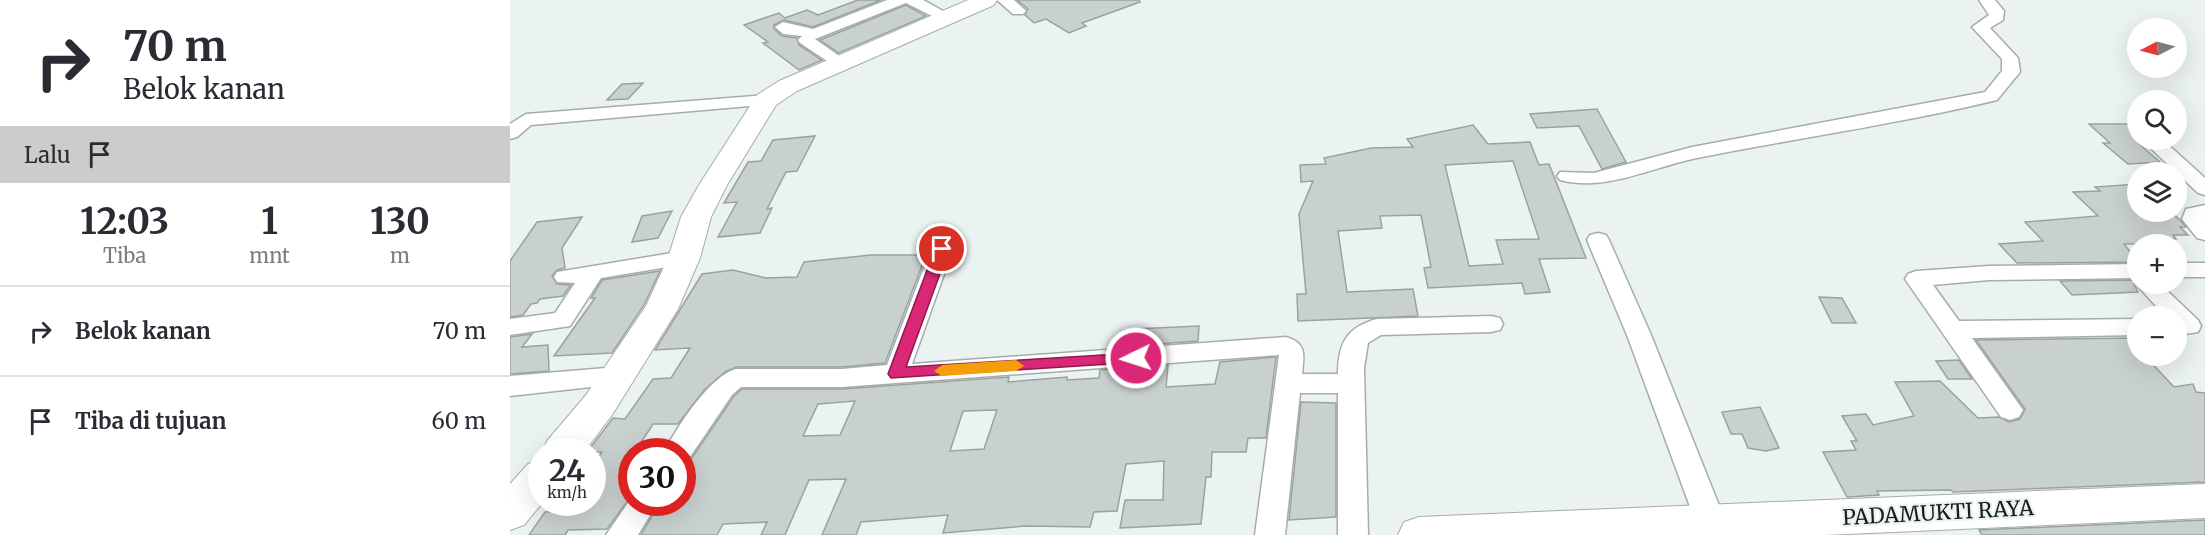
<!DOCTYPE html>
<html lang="id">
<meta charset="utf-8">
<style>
body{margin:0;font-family:Merriweather,serif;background:#f7f7f7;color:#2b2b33;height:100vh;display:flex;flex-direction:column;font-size:22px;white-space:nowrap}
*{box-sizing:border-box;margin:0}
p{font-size:20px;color:#7c7c81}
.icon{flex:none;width:33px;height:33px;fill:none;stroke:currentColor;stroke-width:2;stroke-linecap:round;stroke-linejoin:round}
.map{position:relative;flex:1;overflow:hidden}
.sheet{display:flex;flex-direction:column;background:#fff;width:510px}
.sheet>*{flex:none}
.top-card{background:#fff;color:#2b2b33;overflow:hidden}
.needle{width:39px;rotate:264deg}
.fabs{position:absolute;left:1617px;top:18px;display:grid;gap:12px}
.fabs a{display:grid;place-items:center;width:60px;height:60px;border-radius:50%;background:#fff;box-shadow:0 6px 24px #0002;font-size:30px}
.speed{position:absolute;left:18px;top:438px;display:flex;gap:12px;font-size:30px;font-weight:700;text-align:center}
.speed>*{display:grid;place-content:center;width:78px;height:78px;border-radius:50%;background:#fff;box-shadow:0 6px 24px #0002;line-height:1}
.speed small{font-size:15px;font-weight:400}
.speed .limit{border:9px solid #d22;background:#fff;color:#111}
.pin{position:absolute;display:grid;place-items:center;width:51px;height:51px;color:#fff;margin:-26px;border:3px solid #fff;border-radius:50%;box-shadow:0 2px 6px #0007}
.me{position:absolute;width:66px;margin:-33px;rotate:266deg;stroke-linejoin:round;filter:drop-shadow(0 0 4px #0008)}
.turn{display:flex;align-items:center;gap:21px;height:126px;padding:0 24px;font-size:27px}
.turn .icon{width:78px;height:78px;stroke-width:2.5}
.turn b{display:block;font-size:42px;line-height:51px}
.then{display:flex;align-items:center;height:57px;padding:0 24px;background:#0003;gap:12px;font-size:22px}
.eta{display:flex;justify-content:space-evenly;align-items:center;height:102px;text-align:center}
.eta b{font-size:36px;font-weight:700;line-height:42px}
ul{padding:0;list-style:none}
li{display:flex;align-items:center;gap:18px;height:90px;padding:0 24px;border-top:2px solid #e1e1e2}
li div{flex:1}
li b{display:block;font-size:22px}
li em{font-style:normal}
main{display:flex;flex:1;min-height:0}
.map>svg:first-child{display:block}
.building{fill:#c9d1d0;stroke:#9aa2a0;stroke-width:1.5;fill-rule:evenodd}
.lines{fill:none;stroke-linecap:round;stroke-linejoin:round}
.street-casing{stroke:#a5adab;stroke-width:3}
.secondary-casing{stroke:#a5adab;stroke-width:2}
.street{fill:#fff;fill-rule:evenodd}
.secondary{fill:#fff;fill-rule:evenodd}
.route{fill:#db2777;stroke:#8e194d;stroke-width:1.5}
.slow{fill:#f59e0b}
.labels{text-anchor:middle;stroke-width:4.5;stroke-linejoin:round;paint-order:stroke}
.near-street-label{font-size:21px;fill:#1a1d1c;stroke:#ebf3f2}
</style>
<main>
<section class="sheet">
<div class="top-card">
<div class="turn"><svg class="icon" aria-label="right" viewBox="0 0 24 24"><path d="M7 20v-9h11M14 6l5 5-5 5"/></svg><div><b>70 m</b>Belok kanan</div></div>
<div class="then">Lalu<svg class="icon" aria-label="arrive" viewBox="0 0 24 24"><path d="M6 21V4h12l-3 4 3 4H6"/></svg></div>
</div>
<div class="eta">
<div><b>12:03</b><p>Tiba</p></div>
<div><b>1</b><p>mnt</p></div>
<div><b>130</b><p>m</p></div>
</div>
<ul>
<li><svg class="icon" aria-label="right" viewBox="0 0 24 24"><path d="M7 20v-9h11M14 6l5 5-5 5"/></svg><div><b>Belok kanan</b></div><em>70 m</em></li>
<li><svg class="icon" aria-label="arrive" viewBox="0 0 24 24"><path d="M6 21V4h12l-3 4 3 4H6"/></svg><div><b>Tiba di tujuan</b></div><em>60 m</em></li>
</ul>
</section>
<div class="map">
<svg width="1695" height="535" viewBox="0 0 1695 535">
<rect width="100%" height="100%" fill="#ebf3f2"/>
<g class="building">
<polygon points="348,0 371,0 303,27 274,20 264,25 264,29 272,36 287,38 289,45 312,60 289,70 253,43 258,42 234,25 269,13 275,18 297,10 308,15"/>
<polygon points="507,0 629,0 630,2 572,23 576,26 559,33 536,19 524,23 515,15 518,9"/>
<polygon points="396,5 416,16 329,53 310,40"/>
<polygon points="133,83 118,99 97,100 112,84"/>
<polygon points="1087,109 1116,162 1092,169 1069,126 1027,128 1020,114"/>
<polygon points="1579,124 1628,124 1628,143 1650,162 1618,164 1593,143 1600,143"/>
<path d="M963 125 978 144 1020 142 1029 165 1039 164 1076 258 1029 259 1040 292 1015 294 1012 283 918 288 914 268 921 267 911 215 870 216 872 228 828 231 837 292 903 289 908 316 788 321 787 294H796L789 214 803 181 791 182 790 165 816 164 814 158 861 148 903 147 897 139ZM1003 161 1029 239 986 240 993 264 959 266 935 165Z"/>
<polygon points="305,136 287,171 276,172 257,209 262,208 250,233 208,237 227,202 214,203 238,162 251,161 263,140"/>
<polygon points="1628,184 1628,212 1661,212 1670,220 1676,227 1670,227 1678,235 1663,235 1666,239 1649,239 1656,244 1614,244 1628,262 1507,263 1489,244 1533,241 1515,222 1588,216 1563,192 1590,191 1585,187"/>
<polygon points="162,211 148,238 122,242 132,216"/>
<polygon points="72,217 52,248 55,268 47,270 42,276 47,284 61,285 53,296 30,299 27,303 21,304 13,315 0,317 0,261 27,222"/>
<polygon points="361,255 416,255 375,363 332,367 226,367 215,372 194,390 168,424 143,424 125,452 122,452 122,495 97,529 58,530 55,535 19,535 35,512 54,511 60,502 82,502 82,466 92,452 77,452 103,418 115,419 143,379 161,378 180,348 145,350 192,274 223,270 256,278 287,277 294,262"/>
<polygon points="150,271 134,305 102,353 44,356 85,298 81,298 92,280"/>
<polygon points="1626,280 1624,284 1628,292 1562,295 1550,281"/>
<polygon points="1309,297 1332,298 1346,323 1322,323"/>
<polygon points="689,326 688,341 621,346 624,329"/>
<polygon points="22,334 12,347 38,345 39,371 0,374 0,337"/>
<polygon points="1628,338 1628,356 1635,356 1664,387 1683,384 1686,392 1695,393 1695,482 1443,492 1441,490 1367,491 1369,495 1337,497 1313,452 1346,450 1341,441 1347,441 1332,416 1356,414 1363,425 1404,416 1385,382 1430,381 1468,418 1489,417 1499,422 1510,419 1515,409 1466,340"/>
<path d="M766 357 756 438H738L736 452H702L701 477H696L691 524 610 528 615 500H653L654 461 616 464 607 511 584 512 580 527 516 526 433 533 438 515 351 522 346 535H312L336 479 299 480 275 535H251L257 522 213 524 207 535H131L150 502H172V464L180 461 224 396 232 389H332L499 377 498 382 557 377V380L589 378 590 370 658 365 656 387 705 384 710 362ZM345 401 330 435 293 436 308 404ZM487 410 474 449 440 451 453 411Z"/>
<polygon points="1449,360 1462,379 1438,379 1426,361"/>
<polygon points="791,402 826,403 826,517 779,520"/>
<polygon points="1250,407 1269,448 1256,451 1238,448 1232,434 1221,434 1212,412"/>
<polygon points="1695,520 1695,535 1472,535 1469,530"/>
</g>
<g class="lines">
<g class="street-casing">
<g id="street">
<polygon points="377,0 413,0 446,18 438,23 432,21 396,3 305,39 335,60 337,64 335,68 329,69 290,43 288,40 292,36 273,34 265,27 273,22 303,29"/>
<polygon points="487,0 504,0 516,11 513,14 503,14"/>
<path d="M1469 0H1485L1494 11 1493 20 1480 28 1508 58 1510 72 1487 100C1389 124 1287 138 1187 158 1142 167 1097 192 1050 180L1047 176 1050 172 1084 173 1182 147 1475 92 1492 71V59L1462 27 1479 15Z"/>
<polygon points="256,95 265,100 262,104 21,125 7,137 0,139 0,124 16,114"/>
<polygon points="1632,140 1653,140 1695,178 1695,195 1688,193"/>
<polygon points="1695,205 1695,240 1687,238 1672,219 1676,209"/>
<polygon points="1088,233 1096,235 1099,240 1141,335 1216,523 1211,532 1203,535 1191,532 1186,523 1117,335 1077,240 1080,235"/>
<path d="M432 242 440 244 443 249 402 364 776 337C797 343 794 355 792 374H828C828 343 837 327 867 319L981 316 990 318 993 324 990 330 981 332 871 335 858 343 854 368 858 535H828V393H790L775 535H745L769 355 332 387H231L222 395 178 460 172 462V452H154C167 427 200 376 226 369H332L377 365 421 249 424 244Z"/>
<polygon points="174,251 182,253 185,258 182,263 91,278 60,326 0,335 0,319 45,313 65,283 47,282 44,277 47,272"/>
<rect x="1666" y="263" width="29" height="14"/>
<polygon points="1628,264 1628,278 1479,280 1423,285 1449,321 1628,319 1628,335 1462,338 1513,410 1509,417 1500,420 1491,417 1395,279 1398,274 1406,271 1479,266"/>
<path d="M1628 281V284H1650L1688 320 1691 326 1688 332C1679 334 1673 335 1666 328V316H1655L1626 284Z"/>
<polygon points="108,367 117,369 121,376 117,383 0,396 0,376"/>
<polygon points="122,497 122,502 148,502 128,535 96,535"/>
</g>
</g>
<g class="secondary-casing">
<g id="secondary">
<polygon points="458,0 487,0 484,5 287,91 266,105 217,185 201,217 190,258 168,309 102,415 74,452 32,452 37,441 76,395 136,306 158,258 171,217 189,185 247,95 269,81"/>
<polygon points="32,459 33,502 14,525 0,530 0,484 18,464"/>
<polygon points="1695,484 1695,518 1315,535 888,535 894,522 909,517"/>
</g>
</g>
<use href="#street" class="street"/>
<use href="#secondary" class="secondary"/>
</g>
<polygon class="route" points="432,245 439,249 396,367 626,353 631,354 633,358 631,362 381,378 378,374 425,249"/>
<polygon class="slow" points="506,360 514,366 506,371 432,376 424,371 432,365"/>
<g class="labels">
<g class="near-street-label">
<text transform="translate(1428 513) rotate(-3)" y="7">PADAMUKTI RAYA</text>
</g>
</g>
</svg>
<div class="fabs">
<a><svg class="needle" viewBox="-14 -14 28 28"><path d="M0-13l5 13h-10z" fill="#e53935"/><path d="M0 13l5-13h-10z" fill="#7c7c81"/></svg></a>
<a><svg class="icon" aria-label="search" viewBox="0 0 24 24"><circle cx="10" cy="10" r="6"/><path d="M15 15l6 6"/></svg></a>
<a><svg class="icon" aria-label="layers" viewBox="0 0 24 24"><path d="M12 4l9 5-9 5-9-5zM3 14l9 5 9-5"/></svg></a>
<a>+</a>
<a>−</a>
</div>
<div class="speed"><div>24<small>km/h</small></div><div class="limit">30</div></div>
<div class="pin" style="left:432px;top:249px;background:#d93025"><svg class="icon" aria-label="arrive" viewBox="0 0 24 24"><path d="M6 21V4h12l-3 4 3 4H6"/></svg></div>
<svg class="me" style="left:626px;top:358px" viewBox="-20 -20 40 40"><circle r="17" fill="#db2777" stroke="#fff" stroke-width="3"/><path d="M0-11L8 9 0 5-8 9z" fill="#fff"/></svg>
</div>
</main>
